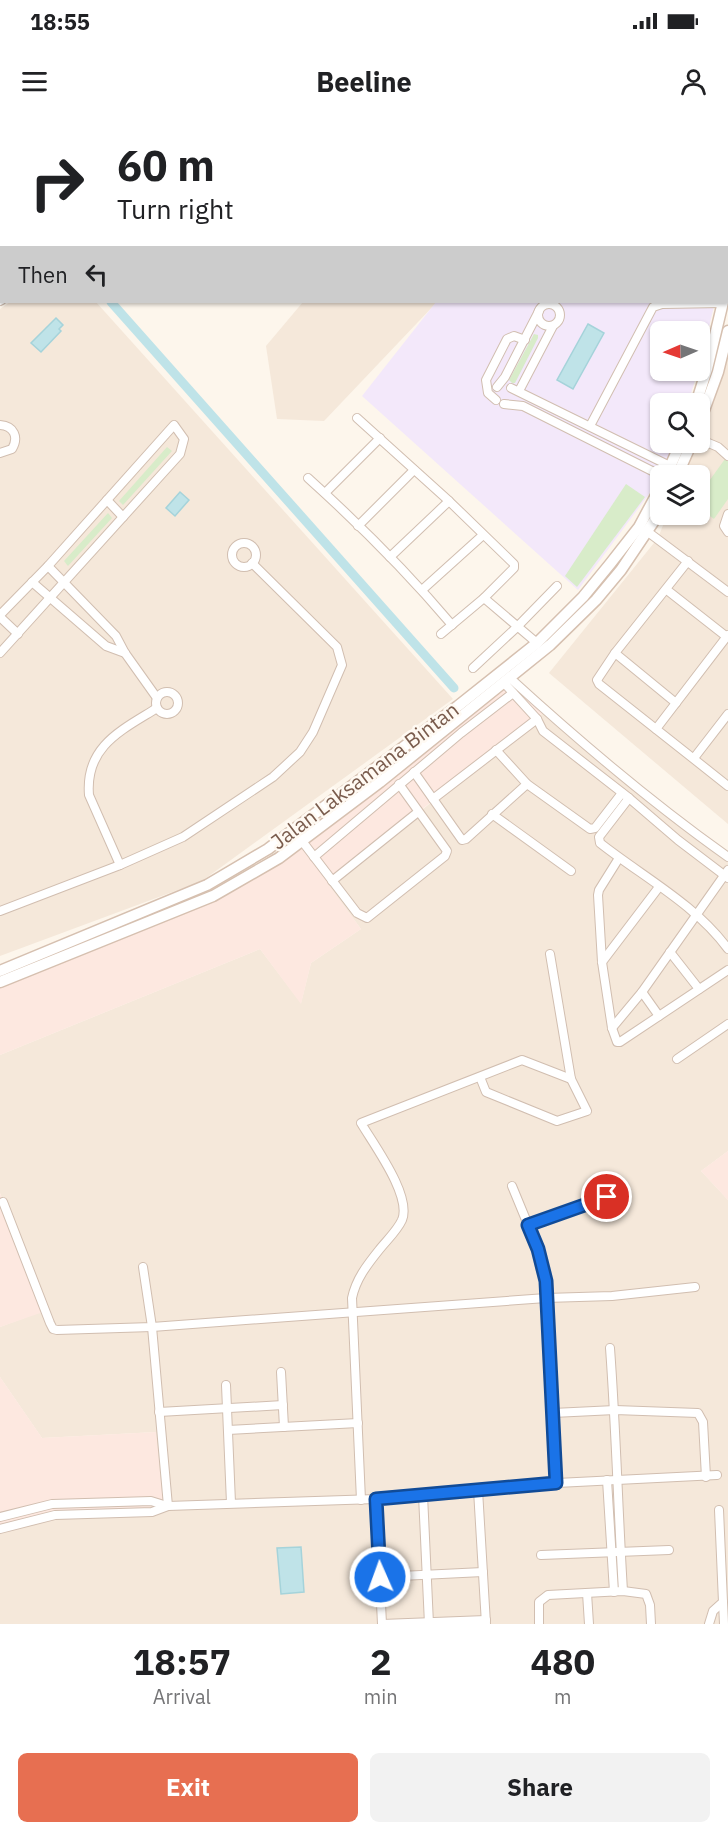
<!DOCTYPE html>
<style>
body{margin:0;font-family:"IBM Plex Sans",sans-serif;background:#f2f2f2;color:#202124;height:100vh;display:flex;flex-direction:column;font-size:22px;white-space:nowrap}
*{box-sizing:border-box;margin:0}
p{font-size:20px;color:#757577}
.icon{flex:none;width:33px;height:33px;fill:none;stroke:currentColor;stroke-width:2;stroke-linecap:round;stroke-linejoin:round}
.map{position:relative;height:1504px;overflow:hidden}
.drawer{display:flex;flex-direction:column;background:#fff;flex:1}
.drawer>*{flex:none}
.hud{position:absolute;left:0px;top:0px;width:729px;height:183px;box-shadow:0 2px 4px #0004;background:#fff;color:#202124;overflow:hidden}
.needle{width:39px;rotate:268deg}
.tools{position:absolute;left:650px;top:201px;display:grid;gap:12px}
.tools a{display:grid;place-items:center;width:60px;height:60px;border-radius:9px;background:#fff;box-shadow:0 2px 4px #0004;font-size:30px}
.pin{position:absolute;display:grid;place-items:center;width:51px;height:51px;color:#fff;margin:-26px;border:3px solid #fff;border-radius:50%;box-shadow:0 2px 6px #0007}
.me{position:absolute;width:66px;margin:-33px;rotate:358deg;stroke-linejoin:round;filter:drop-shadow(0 0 4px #0008)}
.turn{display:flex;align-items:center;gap:21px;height:126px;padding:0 18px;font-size:27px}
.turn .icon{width:78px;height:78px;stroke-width:2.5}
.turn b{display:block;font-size:42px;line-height:51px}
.then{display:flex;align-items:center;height:57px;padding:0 18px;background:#0003;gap:12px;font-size:22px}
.eta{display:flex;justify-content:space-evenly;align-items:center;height:102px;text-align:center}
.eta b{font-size:36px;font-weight:800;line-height:42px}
.primary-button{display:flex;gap:12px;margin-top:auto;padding:12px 18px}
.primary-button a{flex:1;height:69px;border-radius:9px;background:#e76f51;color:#fff;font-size:24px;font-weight:800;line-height:69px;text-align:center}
.primary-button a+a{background:#f2f2f2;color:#202124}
.status{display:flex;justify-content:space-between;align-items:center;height:42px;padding:0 30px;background:#fff;direction:ltr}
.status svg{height:16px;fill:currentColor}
header{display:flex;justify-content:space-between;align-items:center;height:78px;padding:0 18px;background:#fff;font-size:27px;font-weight:800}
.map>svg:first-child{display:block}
.residential{fill:#f5e8da}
.commercial{fill:#fde8e0}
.education{fill:#f3e8fa}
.green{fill:#d8ecc9}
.water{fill:#bfe3e8;stroke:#a5d3da;stroke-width:1.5}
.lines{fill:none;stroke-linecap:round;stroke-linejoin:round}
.canal{stroke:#bfe3e8;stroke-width:9}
.minor-casing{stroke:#d1beb0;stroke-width:10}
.secondary-casing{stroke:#d6c0b0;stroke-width:13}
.minor{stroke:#fff;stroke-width:8}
.secondary{stroke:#fff;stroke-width:10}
.route-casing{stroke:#114b97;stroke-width:15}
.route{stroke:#1a73e8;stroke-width:10}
.labels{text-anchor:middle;stroke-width:5;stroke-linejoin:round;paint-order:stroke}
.street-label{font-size:21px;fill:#7a5c4d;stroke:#fffaf3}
</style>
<div class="status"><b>18:55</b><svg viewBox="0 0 49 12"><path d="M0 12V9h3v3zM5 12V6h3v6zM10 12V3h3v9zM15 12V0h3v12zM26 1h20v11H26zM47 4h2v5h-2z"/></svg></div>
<header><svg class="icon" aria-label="menu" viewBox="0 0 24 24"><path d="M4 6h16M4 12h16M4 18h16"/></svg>Beeline<svg class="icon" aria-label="person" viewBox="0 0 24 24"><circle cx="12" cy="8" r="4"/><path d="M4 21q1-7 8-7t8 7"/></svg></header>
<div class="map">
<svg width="728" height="1504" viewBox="0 0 728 1504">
<rect width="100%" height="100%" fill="#fdf6ec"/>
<g class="residential">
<polygon points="0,0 206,0 2,2 2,51"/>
<polygon points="263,0 485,0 263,2"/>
<polygon points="10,182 96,182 453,579 202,761 0,836 0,189"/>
<polygon points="303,182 437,182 324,301 277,299 266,226"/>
<polygon points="728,232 728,704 549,553 658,418 667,395 699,394 699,356 681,355 694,323 699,322 699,309"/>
<polygon points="543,593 728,738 728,1031 701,1051 728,1080 728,1504 0,1504 0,1409 156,1312 42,1318 0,1257 0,1207 43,1191 0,1073 0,935 260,829 301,883 311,843 361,809 328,765"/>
</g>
<g class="commercial">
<polygon points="510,555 543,593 328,764 361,809 311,843 301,884 260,829 0,935 0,865 211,775 292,725"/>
<polygon points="728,1031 728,1080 701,1051"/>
<polygon points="0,1073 43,1192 0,1207"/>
<polygon points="0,1257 42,1318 156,1312 164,1392 49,1398 0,1409"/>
</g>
<polygon class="education" points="436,182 715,182 699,249 699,212 660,212 660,250 698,251 688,283 660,284 660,322 675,323 649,374 578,470 362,276"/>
<g class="green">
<polygon points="534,214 538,215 538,218 515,263 512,263 509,260"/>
<polygon points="167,327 172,331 123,385 119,381"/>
<polygon points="725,339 728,341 728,379 714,399 699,388 699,375"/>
<polygon points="626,364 645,377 577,467 565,456"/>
<polygon points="108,393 112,398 68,446 64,441"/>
</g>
<g class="water">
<polygon points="56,198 63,205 59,209 61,211 41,232 31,223"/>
<polygon points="588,204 604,213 573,269 557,260"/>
<polygon points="180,372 189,380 175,396 166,388"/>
<polygon points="301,1427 304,1472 281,1474 277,1428"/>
</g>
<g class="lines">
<g class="canal">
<polyline points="0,56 2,57"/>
<polyline points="111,182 454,568"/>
</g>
<g class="minor-casing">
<g id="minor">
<polyline points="601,0 601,2"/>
<polyline points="644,0 644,2"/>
<polyline points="699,0 699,2"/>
<polyline points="105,2 105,0"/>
<polyline points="430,2 430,0"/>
<polyline points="520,2 520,0"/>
<polyline points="559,2 559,0"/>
<polyline points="0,8 1,0"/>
<polyline points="0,109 2,110"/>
<polyline points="0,123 2,126"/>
<polyline points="0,181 2,180"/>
<circle cx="549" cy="195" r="11"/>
<polyline points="497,267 505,257 539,191"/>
<polyline points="511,268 670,346"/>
<polyline points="519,271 553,206"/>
<polyline points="496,280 488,273 486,260 507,219 514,216 525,220"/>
<polyline points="504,284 523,286 662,356"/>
<polyline points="357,298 449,381 514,444 514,448 484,478 441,514"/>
<path d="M0 305C14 306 19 317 12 329L0 333"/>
<polyline points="590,306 653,187 662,184 723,183"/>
<polyline points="699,319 718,327 728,336"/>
<path d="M308 358C359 404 408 453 452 505"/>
<polyline points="325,373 380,318"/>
<polyline points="107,380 123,397"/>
<polyline points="728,394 724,406 728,412"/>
<polyline points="358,406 414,350"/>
<polyline points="648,412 728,472"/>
<circle cx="244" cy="435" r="12"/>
<polyline points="390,437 449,381"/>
<polyline points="688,441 615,533 597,560 599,564 728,666"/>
<polyline points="48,446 116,516 125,533 157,578"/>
<polyline points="32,462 106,526 125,533"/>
<polyline points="422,470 483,415"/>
<polyline points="667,470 727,517"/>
<polyline points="484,478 537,523"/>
<polyline points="0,495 48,446 174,305 184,319 180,334 0,533"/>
<polyline points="0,497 18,514"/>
<polyline points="615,533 676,583"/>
<polyline points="473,548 517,507 557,466"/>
<path d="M511 559C580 622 652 683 728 737"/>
<polyline points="505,564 537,599 543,611 629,678 678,720 728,758"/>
<circle cx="167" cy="583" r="11"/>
<polyline points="656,609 728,515"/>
<polyline points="496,630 527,664 590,709 595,708 622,673"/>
<polyline points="694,638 728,594"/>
<polyline points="414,652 462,720 466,719 527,664"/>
<path d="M629 678 599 717 600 723C643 757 695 784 728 829"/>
<polyline points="433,679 537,599"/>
<polyline points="492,694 571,751"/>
<polyline points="302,721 357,793 367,798 445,736 447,731 399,664"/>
<polyline points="314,737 461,613 513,573"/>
<polyline points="619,738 599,770 598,775 602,842 612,908 617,922 620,922 728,850"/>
<path d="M120 745 89 675C85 626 122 610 157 588"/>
<polyline points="332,761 418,692"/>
<polyline points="0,791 120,745 183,717 273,657 300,632 313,612 342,545 337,527 252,443"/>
<polyline points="670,832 699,869"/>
<polyline points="602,842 659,767"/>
<polyline points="642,872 659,896"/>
<polyline points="612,908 642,872 728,750"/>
<polyline points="677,939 728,904"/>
<polyline points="480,957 486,972 557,1001 587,991 571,959 550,834"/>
<polyline points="512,1066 538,1129 546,1161 557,1363"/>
<polyline points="3,1082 50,1203 53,1209 57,1210 152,1207 546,1178 612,1176 695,1167"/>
<polyline points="528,1105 607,1077"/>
<polyline points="143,1147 152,1207 168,1386"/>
<path d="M610 1228C616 1309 618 1390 623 1471"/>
<polyline points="281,1252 284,1307"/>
<polyline points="226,1265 231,1383"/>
<polyline points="159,1292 283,1285"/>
<polyline points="553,1293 615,1290 698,1293 703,1302 706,1357"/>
<polyline points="228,1310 358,1303"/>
<polyline points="607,1360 614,1472"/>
<polyline points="478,1370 486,1504"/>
<polyline points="423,1375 429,1504"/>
<polyline points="376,1379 382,1504"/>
<path d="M361 1380 352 1178C356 1159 367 1145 379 1130 386 1121 397 1111 402 1100 412 1076 374 1025 361 1003L522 940 571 959"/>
<polyline points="0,1397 52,1384 151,1381 167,1386"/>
<polyline points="0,1409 55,1395 152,1392 168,1386 376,1379 557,1363 717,1355"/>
<polyline points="541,1435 669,1430"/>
<polyline points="380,1457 483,1452"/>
<polyline points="587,1473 589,1504"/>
<polyline points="723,1482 724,1504"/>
<polyline points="382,1504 486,1500"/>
<polyline points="539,1504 539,1482 548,1475 623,1471 646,1474 650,1485 651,1504"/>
<polyline points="709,1504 713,1491 723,1482 719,1390"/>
</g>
</g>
<g class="secondary-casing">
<g id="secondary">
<polyline points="723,0 723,2"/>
<polyline points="696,284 707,249 723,182"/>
<polyline points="699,304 718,252 728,211"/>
<polyline points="666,356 681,322"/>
<polyline points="677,356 692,322"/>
<polyline points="0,851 207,765 268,729 458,586 537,523 583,477 610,444 639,407 660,368"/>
<polyline points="0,862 213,776 279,738 380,662 550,525 596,480 621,450 660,392"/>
</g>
</g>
<use href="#minor" class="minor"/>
<use href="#secondary" class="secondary"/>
</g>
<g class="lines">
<g class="route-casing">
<polyline id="route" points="380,1457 376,1379 556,1363 546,1161 538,1129 528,1105 607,1077"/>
</g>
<use href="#route" class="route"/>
</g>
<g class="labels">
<g class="street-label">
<text transform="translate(365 656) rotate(-37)" y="7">Jalan Laksamana Bintan</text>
</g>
</g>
</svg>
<div class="tools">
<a><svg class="needle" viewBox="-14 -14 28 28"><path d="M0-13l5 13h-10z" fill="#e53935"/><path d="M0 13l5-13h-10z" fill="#757577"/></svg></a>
<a><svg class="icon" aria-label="search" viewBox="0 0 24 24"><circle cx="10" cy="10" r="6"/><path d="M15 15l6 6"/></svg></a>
<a><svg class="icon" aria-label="layers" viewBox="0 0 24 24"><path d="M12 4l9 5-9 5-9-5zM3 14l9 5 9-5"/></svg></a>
</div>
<div class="pin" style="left:607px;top:1077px;background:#d93025"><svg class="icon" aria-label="arrive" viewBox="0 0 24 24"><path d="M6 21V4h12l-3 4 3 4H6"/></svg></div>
<svg class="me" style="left:380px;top:1457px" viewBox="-20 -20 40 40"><circle r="17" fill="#1a73e8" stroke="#fff" stroke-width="3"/><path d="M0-11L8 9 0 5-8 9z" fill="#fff"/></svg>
<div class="hud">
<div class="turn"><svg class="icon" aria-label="right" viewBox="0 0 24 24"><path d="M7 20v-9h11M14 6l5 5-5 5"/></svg><div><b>60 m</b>Turn right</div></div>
<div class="then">Then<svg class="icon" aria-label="left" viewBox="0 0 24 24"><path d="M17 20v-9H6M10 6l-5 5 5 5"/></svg></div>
</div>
</div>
<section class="drawer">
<div class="eta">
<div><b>18:57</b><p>Arrival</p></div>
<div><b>2</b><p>min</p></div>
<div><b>480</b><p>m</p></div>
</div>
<div class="primary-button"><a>Exit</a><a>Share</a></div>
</section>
